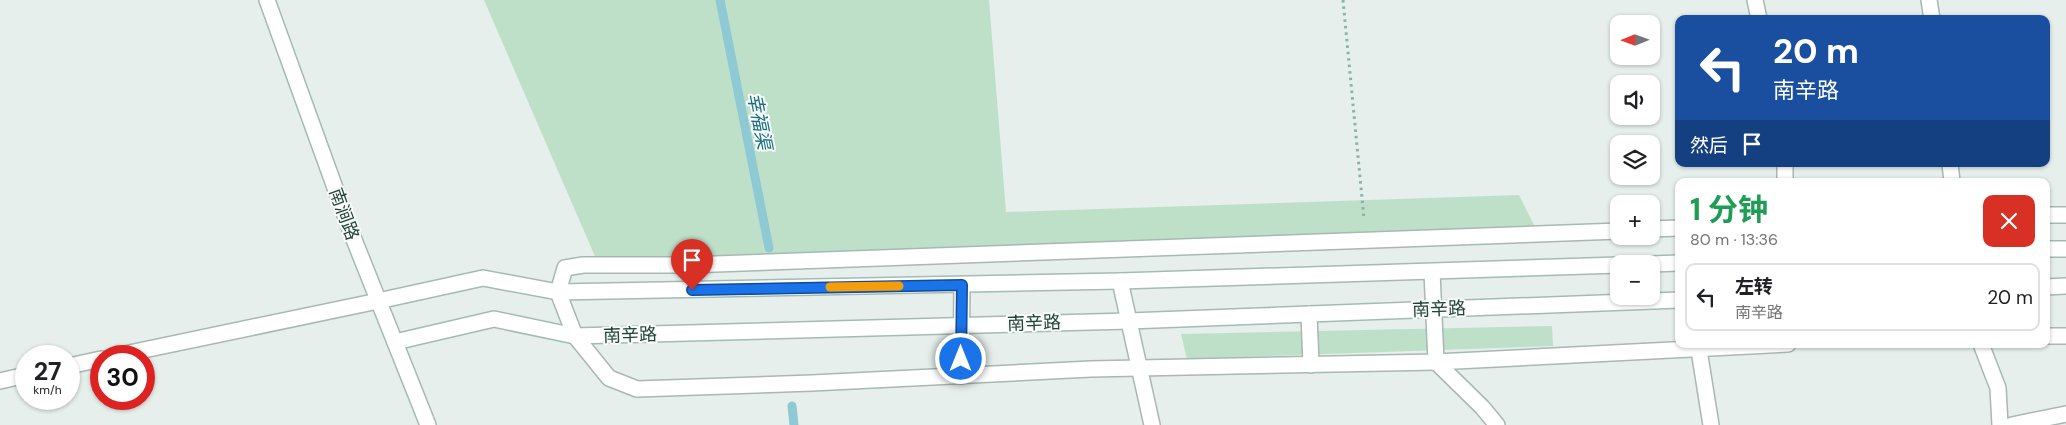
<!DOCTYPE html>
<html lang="zh">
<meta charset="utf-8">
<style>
body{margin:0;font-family:"DM Sans","Noto Sans SC",sans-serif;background:#f6f6f6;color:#202124;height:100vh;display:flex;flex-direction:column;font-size:19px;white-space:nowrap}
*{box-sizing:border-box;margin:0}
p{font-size:16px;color:#757577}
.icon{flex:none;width:28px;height:28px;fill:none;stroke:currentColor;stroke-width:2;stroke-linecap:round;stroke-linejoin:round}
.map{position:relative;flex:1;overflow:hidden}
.sheet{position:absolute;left:1675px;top:178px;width:375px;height:170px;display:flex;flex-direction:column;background:#fff;border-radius:10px;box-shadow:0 1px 4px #0004}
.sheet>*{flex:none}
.banner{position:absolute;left:1675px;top:15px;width:375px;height:152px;border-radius:10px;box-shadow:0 1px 4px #0004;background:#1a4fa0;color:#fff;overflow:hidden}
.needle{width:32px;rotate:269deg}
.fabs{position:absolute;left:1610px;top:15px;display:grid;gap:10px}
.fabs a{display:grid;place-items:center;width:50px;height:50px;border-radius:10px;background:#fff;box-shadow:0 1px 4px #0004;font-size:25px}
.speed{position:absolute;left:15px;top:345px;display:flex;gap:10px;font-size:25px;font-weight:700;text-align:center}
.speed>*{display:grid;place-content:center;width:65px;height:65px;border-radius:50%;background:#fff;box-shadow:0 1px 4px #0004;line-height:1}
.speed small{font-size:12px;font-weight:400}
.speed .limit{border:8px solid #d22;background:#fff;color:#111}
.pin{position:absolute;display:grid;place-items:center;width:42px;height:42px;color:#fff;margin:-51px -21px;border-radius:50% 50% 50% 0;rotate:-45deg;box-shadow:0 0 5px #0007}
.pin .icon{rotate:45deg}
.me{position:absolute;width:55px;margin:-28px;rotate:0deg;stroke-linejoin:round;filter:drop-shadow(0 0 4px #0008)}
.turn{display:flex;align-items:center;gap:18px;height:105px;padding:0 15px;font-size:22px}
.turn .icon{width:65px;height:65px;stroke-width:2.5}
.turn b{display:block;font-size:35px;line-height:42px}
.then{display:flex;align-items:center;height:48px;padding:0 15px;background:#0003;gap:10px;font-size:19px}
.round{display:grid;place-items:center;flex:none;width:52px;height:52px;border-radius:10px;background:#f6f6f6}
.overview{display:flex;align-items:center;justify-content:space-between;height:85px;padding:0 15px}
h1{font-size:30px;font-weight:700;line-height:38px;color:#1e9e55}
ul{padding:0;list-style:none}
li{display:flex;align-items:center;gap:15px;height:68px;margin:0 10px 8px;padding:0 5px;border:2px solid #e0e0e0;border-radius:10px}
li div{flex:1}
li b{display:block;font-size:19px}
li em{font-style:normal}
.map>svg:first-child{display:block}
.green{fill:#bfe0c8}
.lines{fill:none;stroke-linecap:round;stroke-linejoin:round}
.stream{stroke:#8ec9d4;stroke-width:9}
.minor-casing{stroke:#a8b8b2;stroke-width:18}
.secondary-casing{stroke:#a4bbb3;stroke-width:18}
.path{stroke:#86b3a5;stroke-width:3;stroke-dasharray:2.5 4;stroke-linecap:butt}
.minor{stroke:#fff;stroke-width:15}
.secondary{stroke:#fff;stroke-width:15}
.route-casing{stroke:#114b97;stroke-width:12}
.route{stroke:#1a73e8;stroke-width:9}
.slow{stroke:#f59e0b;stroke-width:9}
.labels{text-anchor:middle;stroke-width:4;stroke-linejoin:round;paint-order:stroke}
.street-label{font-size:18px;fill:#24423a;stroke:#f7fbf9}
.water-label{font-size:19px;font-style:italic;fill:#1c6f80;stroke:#f7fbf9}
</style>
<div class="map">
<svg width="2066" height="425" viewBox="0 0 2066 425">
<rect width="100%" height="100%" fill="#e6efeb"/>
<g class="green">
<polygon points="484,0 989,0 1006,212 1519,195 1537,231 597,261"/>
<polygon points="1552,326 1553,346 1187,359 1181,334"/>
</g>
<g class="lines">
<g class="stream">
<polyline points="720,0 769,248"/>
<polyline points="792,406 794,425"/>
</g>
<g class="minor-casing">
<g id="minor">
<polyline points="1755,0 1759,19"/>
<polyline points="1929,0 1932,19"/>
<polyline points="1950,164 1952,181"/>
<polyline points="1785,181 1785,164"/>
<polyline points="2046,215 2066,215"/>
<polyline points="1651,229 1679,228"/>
<polyline points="1619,231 688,265 583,265 565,268 558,292 575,336 609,378 637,389 812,383 1091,369 1436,362 1788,344"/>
<polyline points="1432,272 1436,362 1482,407 1497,425"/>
<polyline points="1120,281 1152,425"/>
<polyline points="1309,314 1311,365"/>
<polyline points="2046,336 2066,336"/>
<polyline points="1698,344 1711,425"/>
<polyline points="1981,344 1998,388 2000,425"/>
<polyline points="115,356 378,301"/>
<polyline points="69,366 101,359"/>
<polyline points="961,376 962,285"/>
<polyline points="0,381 26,375"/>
<polyline points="2012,425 2066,414"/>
</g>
</g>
<g class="secondary-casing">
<g id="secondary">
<polyline points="267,0 351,232 428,425"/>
<polyline points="2046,249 2066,249"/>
<polyline points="1651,264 1679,263"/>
<polyline points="2046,287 2066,286"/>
<polyline points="378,301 483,278 558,292 1120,281 1619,265"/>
<polyline points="395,342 494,319 575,336 1129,321 1679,300"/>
</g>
</g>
<polyline class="path" points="1343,0 1364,219"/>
<use href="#minor" class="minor"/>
<use href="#secondary" class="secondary"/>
</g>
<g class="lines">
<g class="route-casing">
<polyline id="route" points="692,290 962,285 961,359"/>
</g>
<use href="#route" class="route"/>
<polyline class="slow" points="830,287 899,286"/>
</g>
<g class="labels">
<g class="street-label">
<text transform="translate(344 214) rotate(70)" y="6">南涧路</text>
<text transform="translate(1439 309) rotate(-2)" y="6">南辛路</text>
<text transform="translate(1034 323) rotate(-2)" y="6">南辛路</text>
<text transform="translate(630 335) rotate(-2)" y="6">南辛路</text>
</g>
<g class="water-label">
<text transform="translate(760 121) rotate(79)" y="7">幸福渠</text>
</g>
</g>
</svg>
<div class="fabs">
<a><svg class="needle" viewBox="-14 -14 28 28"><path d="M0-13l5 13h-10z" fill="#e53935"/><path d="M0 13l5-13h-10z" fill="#757577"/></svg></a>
<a><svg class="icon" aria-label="sound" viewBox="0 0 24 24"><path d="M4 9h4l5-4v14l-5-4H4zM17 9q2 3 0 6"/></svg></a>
<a><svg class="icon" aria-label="layers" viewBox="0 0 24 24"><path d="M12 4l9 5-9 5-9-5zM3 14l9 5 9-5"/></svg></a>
<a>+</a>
<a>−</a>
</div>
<div class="speed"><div>27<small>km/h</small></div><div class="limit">30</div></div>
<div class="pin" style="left:692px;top:290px;background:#d93025"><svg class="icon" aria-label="arrive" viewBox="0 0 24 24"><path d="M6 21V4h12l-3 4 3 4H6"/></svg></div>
<svg class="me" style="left:961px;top:359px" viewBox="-20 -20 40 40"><circle r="17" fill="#1a73e8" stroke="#fff" stroke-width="3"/><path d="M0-11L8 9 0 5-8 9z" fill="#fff"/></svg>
<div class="banner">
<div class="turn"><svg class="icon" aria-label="left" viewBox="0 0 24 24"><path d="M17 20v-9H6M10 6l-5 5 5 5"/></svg><div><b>20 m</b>南辛路</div></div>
<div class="then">然后<svg class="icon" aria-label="arrive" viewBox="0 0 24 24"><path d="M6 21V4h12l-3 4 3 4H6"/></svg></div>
</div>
<section class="sheet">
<div class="overview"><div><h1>1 分钟</h1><p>80 m · 13:36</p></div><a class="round" style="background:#d93025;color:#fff"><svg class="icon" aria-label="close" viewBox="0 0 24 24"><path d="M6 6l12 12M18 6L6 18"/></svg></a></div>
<ul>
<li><svg class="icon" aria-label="left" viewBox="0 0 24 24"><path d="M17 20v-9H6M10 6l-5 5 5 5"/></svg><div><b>左转</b><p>南辛路</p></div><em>20 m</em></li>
</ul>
</section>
</div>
